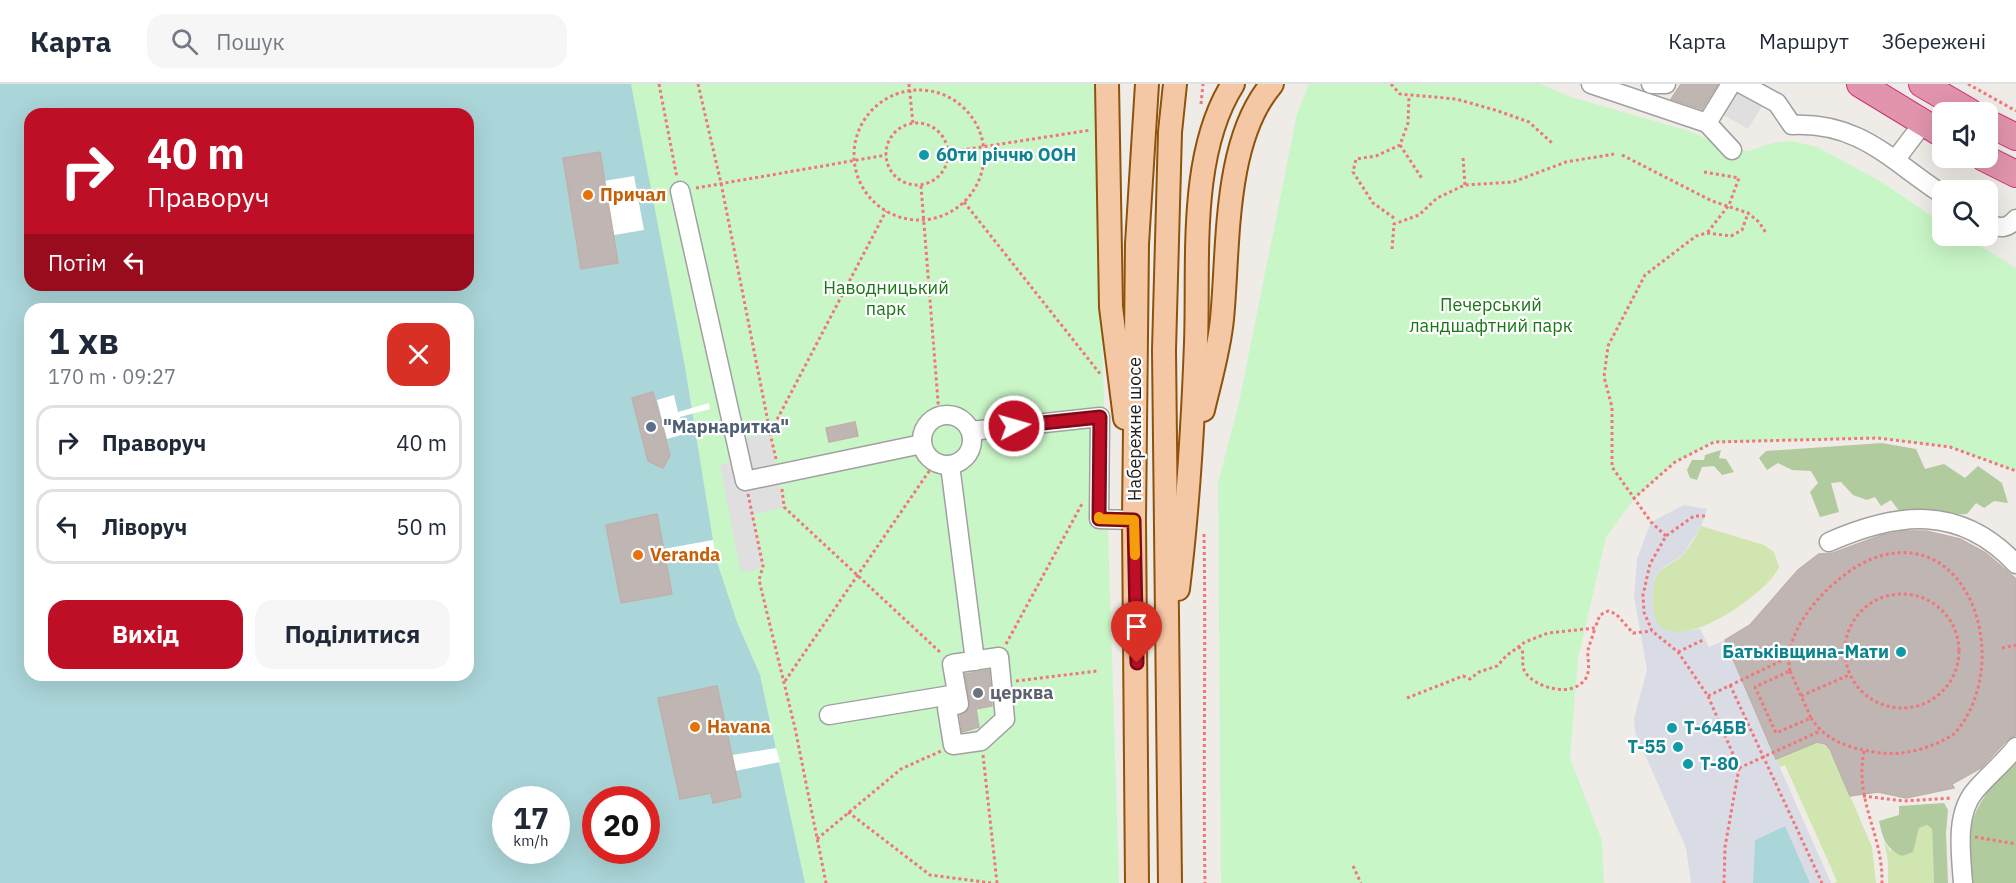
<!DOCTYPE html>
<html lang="uk">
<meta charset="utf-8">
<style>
body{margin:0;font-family:"IBM Plex Sans",sans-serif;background:#f6f6f7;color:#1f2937;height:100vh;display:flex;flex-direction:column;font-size:22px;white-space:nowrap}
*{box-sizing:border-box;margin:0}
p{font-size:20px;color:#747a83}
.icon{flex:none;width:33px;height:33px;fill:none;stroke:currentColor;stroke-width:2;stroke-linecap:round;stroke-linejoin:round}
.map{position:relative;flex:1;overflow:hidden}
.drawer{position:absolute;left:24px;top:219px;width:450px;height:378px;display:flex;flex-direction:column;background:#fff;border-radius:18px;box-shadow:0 6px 24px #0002}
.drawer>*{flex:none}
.top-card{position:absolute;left:24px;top:24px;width:450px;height:183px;border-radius:18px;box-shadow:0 6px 24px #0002;background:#bf0f26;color:#fff;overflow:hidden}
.fabs{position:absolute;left:1932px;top:18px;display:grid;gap:12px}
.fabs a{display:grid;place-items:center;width:66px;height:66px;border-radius:12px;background:#fff;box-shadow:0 6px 24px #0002;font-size:30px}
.speed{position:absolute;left:492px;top:702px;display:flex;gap:12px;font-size:30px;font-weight:700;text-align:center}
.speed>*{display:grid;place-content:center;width:78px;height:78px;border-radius:50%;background:#fff;box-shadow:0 6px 24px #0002;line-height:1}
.speed small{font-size:15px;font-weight:400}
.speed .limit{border:9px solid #d22;background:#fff;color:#111}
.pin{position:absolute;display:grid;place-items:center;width:51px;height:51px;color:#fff;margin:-62px -26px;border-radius:50% 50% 50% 0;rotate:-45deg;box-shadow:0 0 6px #0007}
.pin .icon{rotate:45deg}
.me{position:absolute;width:66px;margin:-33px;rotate:84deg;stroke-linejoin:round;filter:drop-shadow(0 0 4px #0008)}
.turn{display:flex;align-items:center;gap:21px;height:126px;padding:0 24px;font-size:27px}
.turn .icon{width:78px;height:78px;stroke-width:2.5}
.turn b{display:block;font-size:42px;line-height:51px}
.then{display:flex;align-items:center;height:57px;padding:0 24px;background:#0003;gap:12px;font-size:22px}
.round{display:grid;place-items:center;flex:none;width:63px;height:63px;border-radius:18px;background:#f6f6f7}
.overview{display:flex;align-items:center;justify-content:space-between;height:102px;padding:0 24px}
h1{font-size:36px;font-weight:700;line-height:45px}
.primary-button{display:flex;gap:12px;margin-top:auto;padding:12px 24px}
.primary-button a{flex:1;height:69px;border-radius:18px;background:#bf0f26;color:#fff;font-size:24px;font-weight:700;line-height:69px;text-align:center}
.primary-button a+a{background:#f6f6f7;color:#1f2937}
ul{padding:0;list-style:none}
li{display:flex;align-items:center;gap:18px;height:75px;margin:0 12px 9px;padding:0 12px;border:3px solid #e0e1e3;border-radius:18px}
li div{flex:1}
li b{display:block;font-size:22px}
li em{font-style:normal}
header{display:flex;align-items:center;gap:36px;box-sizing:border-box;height:84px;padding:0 30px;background:#fff;border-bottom:2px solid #e0e1e3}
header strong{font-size:28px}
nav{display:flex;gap:33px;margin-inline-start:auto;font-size:21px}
.search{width:420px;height:54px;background:#f6f6f7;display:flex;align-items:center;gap:15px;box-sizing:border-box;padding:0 21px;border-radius:18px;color:#747a83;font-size:22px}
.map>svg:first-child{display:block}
.grass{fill:#d1e5b0}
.forest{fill:#b1cb9e}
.park{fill:#c9f6c7}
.parking{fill:#dfdfdf}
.plaza{fill:#dadce5}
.water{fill:#aad5d9;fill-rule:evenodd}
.pier{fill:#fff}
.building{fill:#bfb6b3;stroke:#c0b0a9;stroke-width:1.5}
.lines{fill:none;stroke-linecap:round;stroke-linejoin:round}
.minor-casing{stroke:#a0a0a0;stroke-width:21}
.major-casing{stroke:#8f520b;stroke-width:26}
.highway-casing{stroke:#ce327c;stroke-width:28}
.path{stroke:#f0767a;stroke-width:3;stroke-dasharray:3 3;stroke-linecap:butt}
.minor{stroke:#fff;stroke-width:18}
.major{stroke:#f5c8a5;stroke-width:22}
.highway{stroke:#e194ac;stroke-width:26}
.route-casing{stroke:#7c0a19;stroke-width:15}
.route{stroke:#bf0f26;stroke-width:10}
.slow{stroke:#f59e0b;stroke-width:10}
.culture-dot{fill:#0f9aa8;stroke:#fff;stroke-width:2}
.food-dot{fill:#e8710a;stroke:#fff;stroke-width:2}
.service-dot{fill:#5c6f8a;stroke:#fff;stroke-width:2}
.worship-dot{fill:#6b7280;stroke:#fff;stroke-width:2}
.labels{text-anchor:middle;stroke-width:4.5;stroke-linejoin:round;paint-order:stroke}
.culture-label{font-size:18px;font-weight:bold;fill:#0d838f;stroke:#fff;text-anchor:start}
.food-label{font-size:18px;font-weight:bold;fill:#c56008;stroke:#fff;text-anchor:start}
.park-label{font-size:18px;fill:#187614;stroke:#fff}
.service-label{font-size:18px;font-weight:bold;fill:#4e5e75;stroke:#fff;text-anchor:start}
.street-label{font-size:18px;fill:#1f1f1f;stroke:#fff}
.worship-label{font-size:18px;font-weight:bold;fill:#5b616d;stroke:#fff;text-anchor:start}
</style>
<header>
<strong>Карта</strong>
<div class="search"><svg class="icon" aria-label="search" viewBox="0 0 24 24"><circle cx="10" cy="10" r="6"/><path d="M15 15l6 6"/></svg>Пошук</div>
<nav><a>Карта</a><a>Маршрут</a><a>Збережені</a></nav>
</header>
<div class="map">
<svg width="2016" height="799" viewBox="0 0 2016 799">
<rect width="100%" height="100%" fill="#efebe6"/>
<g class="grass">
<path d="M1701 442 1764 461 1774 468 1779 483C1768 511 1658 586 1653 525 1652 515 1651 502 1656 493 1662 481 1676 479 1684 470 1691 462 1696 451 1701 442Z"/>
<polygon points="1817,658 1830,665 1872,763 1876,799 1835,799 1837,797 1785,681 1780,683 1776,675"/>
<polygon points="1927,741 1932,745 1934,799 1888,799 1888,777 1884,757 1890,767 1917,754 1919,744"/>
</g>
<g class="forest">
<path d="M1882 359 1916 365 1925 385 1944 380 1965 394 1978 382 2002 399 2008 419 1994 417 1984 424 1976 419 1967 430C1944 432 1922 426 1899 427L1891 416 1881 422 1875 413 1867 416 1853 411 1841 398 1831 399 1839 428 1820 433 1810 408 1818 399 1811 387 1792 386 1778 379 1767 386 1759 374 1766 367Z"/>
<polygon points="1721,366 1719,374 1726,375 1734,388 1722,391 1714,382 1702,383 1697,396 1690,394 1687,386 1692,376 1704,376 1705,371"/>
<path d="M2016 672V799H1968C1966 730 1974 724 2016 672Z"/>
<path d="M1944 719 1948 726 1946 749 1948 799H1934L1932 745 1927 741 1919 744 1913 768 1902 772C1885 764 1883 754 1879 737L1899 731V722Z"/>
</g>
<g class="park">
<polygon points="629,0 1094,0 1119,799 805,799 760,591 737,538 716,475"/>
<polygon points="1309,0 1540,0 1571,13 1689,47 1732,66 1749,67 1772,59 1792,57 1817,63 1880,97 1942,139 1942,152 1964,152 2016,184 2016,387 1950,363 1878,354 1714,358 1675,378 1634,415 1606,453 1578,575 1570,674 1602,757 1604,799 1221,799 1218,399 1239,319 1297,30"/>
</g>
<g class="parking">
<polygon points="1737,5 1763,20 1748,45 1722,30"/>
<polygon points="770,349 784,423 753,431 763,482 751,488 740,486 720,381 740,376 735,356"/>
</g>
<polygon class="plaza" points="1684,421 1707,425 1701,442 1683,471 1662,484 1655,494 1652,519 1657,539 1665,546 1677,548 1700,545 1709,563 1725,556 1784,582 1878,708 1850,712 1830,665 1825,660 1817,658 1773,668 1831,799 1810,799 1784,742 1755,756 1753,799 1691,799 1686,764 1635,648 1634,634 1647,586 1634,512 1637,475 1651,438"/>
<g class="water">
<path d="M0 0H631L685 283 716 475 737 538 760 591 805 799H0ZM30 30H468V201H30ZM30 225H468V591H30ZM506 716H556V766H506ZM596 716H646V766H596Z"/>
<polygon points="1785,742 1810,799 1753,799 1755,756"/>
</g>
<g class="pier">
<polygon points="634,92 644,146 614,151 604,97"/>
<polygon points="674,311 678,328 709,319 710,325 680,333 684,350 667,355 657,316"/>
<polygon points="713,456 715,468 666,478 663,465"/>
<polygon points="776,664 780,678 735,687 732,671"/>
</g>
<g class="building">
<polygon points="1681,0 1718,0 1702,25 1671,15"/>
<polygon points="600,68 618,179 581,185 563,74"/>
<polygon points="653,308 670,371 663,384 648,377 632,314"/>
<polygon points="855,338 858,352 829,358 826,344"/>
<polygon points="657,430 672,510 621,519 606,441"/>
<polygon points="1904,447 1926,447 1960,455 1986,469 2016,495 2016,651 2007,656 1981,684 1952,700 1954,704 1906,714 1878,708 1850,712 1830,665 1825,660 1817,658 1776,675 1725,556 1750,541 1798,486 1819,470 1833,469 1882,451"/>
<polygon points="989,586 992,622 976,625 979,643 962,648 960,632 967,627 970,619 965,590"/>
<polygon points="717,602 741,713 713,719 711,709 680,715 658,614"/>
</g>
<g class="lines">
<g class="minor-casing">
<g id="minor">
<polyline points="1591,0 1707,39 1732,66"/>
<polyline points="1651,0 1666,0"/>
<path d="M1742 0 1777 19 1792 41C1860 38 1890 76 1942 110"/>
<polyline points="1707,39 1731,0"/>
<polyline points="1896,75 1924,38"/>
<polyline points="680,107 745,397 922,360"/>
<path d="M1988 139C2000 145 2007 145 2016 135"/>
<circle cx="947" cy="356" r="25"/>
<polyline points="971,347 1100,333 1099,435 1134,436"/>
<polyline points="950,381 975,577"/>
<path d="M1829 458C1897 428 1960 420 2016 480"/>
<polygon points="999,573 1005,635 981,657 953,661 947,624 959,620 952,580"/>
<polyline points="829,631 957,610"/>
<path d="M1963 799C1961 770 1955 732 1974 708 1987 692 2004 679 2016 663"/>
</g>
</g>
<g class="major-casing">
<g id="major">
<polyline points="1107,0 1111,223 1125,334"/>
<path d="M1203 326C1210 296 1219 266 1222 235 1229 163 1223 57 1272 0"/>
<path d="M1178 505C1188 423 1193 341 1196 259 1199 178 1188 71 1233 0"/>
<polyline points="1137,799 1134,436 1137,160 1147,0"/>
<polyline points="1170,799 1164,266 1170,48 1175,0"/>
</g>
</g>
<g class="highway-casing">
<g id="highway">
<polyline points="1860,0 1942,50"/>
<polyline points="1922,0 1970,28"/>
<polyline points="1988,39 2016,53"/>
<polyline points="1984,74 2016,90"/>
</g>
</g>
<g class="path">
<polyline points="659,0 677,94"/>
<polyline points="698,0 721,99 770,348"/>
<polyline points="909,0 913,40"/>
<polyline points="1391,0 1400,10 1456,15 1495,26 1529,38 1552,59"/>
<polyline points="1968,0 2016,27"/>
<circle cx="919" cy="71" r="65"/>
<polyline points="1201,20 1203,0"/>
<circle cx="917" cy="70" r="31"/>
<polyline points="1400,61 1423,96"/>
<polyline points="949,68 1091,46"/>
<polyline points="1622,71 1712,117 1748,129 1759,138 1766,149"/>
<polyline points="1463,74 1465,101"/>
<polyline points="1704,88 1739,94 1729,121 1707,149"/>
<polyline points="921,102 939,330"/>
<polyline points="696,104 886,71"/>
<polyline points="639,118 666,111"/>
<polyline points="964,118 1101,291"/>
<polyline points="1394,134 1373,119 1353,88 1356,75 1376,72 1400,61 1408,39 1409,12"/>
<polyline points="1392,165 1394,140 1419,131 1437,114 1465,101 1513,98 1566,78 1614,70"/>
<polyline points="776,375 770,349 886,127"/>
<polyline points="782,405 784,423 942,570"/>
<polyline points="748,410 763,482 759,496 795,644 826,799"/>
<polyline points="1633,415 1675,378 1714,358 1878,354 1950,363 2016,387"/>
<polyline points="1705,432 1694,432 1666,452 1650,480 1643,511 1644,528 1652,547 1678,568 1708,612 1739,684 1725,763 1724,799"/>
<path d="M1204 450C1206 566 1203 683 1205 799"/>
<polyline points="1666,452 1651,438 1612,383 1612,323 1604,293 1608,262 1645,191 1696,152 1707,149 1731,152 1742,146 1748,129"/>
<circle cx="1902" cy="567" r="57"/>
<polyline points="1006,560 1083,418"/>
<path d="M1518 563 1522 565C1524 573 1521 581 1525 588 1536 605 1574 614 1586 594 1591 584 1587 575 1588 566 1590 559 1593 551 1595 544"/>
<polyline points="2002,564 2016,561"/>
<polyline points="1678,568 1705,555"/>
<path d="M1790 587C1781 545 1833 492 1869 476 1970 434 2016 581 1954 650 1935 663 1904 672 1881 669 1853 665 1827 659 1811 634"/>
<polygon points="1790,587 1811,634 1776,649 1755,603"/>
<polyline points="785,597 934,380"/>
<polyline points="1016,597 1097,587"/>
<polyline points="1730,601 1822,799"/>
<polyline points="1708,612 1787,574"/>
<polyline points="1801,612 1849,591"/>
<polyline points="1407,614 1463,592 1470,595 1479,588 1497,582 1506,572 1525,558 1548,549 1595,544 1600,531 1608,527 1616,530 1633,549 1652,547"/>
<path d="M1864 667C1854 717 1883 749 1882 799"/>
<polyline points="983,671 997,799"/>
<polyline points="1739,684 1820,647"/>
<polyline points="1863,712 1904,717 1952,714"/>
<polyline points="848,728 930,791 992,799"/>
<polyline points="1975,753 2016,760"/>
<polyline points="817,755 901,685 941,667"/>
<polyline points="1353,782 1361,799"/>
</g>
<use href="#minor" class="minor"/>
<use href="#major" class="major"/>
<use href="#highway" class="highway"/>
</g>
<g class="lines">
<g class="route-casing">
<polyline id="route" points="1014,342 1100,333 1099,435 1134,436 1137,579"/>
</g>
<use href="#route" class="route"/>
<polyline class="slow" points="1099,433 1099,435 1134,436 1135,471"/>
</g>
<g class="culture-dot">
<circle cx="924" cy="71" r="6"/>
<circle cx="1901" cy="568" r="6"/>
<circle cx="1672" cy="644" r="6"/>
<circle cx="1678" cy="663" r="6"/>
<circle cx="1688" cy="680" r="6"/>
</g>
<g class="food-dot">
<circle cx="588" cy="111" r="6"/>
<circle cx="638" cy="471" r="6"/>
<circle cx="695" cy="643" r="6"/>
</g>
<circle class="service-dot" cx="651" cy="343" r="6"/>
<circle class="worship-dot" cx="978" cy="609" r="6"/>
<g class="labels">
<g class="culture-label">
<text x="936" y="77">60ти річчю ООН</text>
<text x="1889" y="574" text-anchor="end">Батьківщина-Мати</text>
<text x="1684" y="650">Т-64БВ</text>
<text x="1666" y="669" text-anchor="end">Т-55</text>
<text x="1700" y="686">Т-80</text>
</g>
<g class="food-label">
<text x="600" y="117">Причал</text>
<text x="650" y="477">Veranda</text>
<text x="707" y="649">Havana</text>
</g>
<g class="park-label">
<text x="886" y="210">Наводницький<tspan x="886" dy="21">парк</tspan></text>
<text x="1491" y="227">Печерський<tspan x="1491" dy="21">ландшафтний парк</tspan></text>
</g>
<g class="service-label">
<text x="663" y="349">"Марнаритка"</text>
</g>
<g class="street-label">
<text transform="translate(1135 345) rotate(-90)" y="6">Набережне шосе</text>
</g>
<g class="worship-label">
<text x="990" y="615">церква</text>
</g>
</g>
</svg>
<div class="fabs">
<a><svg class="icon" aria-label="sound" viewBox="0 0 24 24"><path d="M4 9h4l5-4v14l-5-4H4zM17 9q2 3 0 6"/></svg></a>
<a><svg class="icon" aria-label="search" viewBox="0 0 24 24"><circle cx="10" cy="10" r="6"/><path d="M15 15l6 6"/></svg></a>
</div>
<div class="speed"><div>17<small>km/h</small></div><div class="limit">20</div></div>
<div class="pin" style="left:1137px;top:579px;background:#d93025"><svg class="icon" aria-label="arrive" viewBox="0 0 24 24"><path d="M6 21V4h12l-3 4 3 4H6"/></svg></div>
<svg class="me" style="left:1014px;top:342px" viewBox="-20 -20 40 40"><circle r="17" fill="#bf0f26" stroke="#fff" stroke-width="3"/><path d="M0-11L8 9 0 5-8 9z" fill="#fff"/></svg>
<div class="top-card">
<div class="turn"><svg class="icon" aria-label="right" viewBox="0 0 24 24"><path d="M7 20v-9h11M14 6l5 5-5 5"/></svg><div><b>40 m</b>Праворуч</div></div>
<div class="then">Потім<svg class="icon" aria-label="left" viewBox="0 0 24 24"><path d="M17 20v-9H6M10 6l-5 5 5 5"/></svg></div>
</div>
<section class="drawer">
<div class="overview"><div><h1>1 хв</h1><p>170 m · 09:27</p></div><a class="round" style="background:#d93025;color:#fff"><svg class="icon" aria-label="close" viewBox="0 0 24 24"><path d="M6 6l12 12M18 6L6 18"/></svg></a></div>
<ul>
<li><svg class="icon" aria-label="right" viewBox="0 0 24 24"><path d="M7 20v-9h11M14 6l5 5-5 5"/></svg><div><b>Праворуч</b></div><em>40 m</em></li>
<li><svg class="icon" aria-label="left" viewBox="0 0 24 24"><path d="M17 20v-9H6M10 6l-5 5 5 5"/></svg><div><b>Ліворуч</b></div><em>50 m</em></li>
</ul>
<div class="primary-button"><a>Вихід</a><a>Поділитися</a></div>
</section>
</div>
